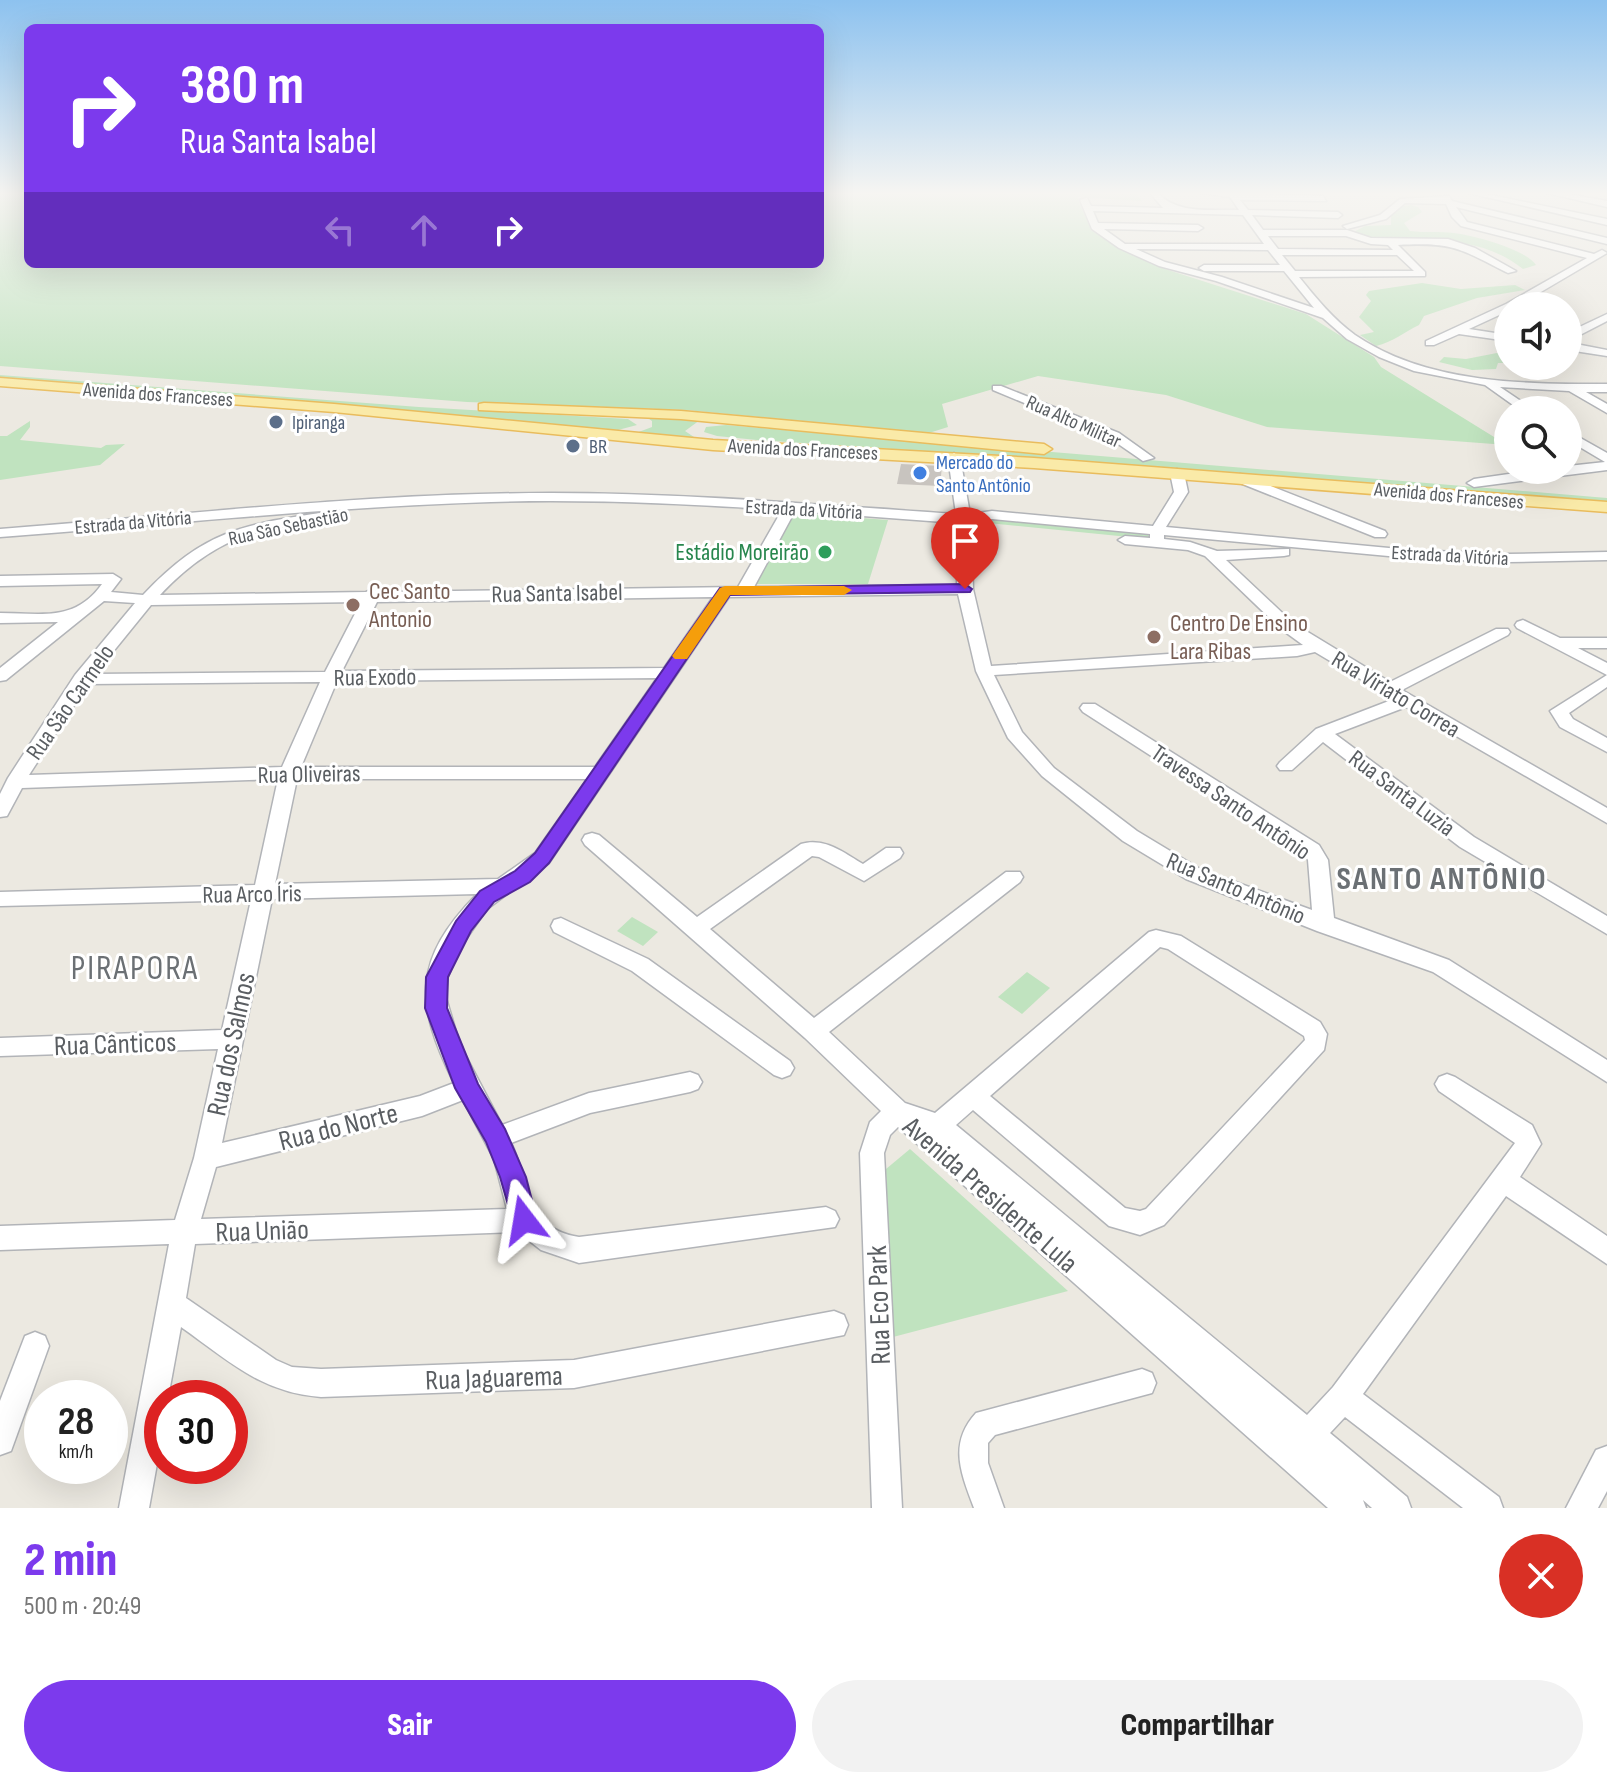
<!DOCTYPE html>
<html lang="pt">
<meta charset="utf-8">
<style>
body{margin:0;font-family:"Sofia Sans Condensed",sans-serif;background:#f2f2f2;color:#222;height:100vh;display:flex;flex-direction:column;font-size:30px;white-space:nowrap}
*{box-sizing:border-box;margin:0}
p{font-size:26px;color:#767676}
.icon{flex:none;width:44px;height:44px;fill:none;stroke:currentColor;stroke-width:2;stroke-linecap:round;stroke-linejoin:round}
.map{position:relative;height:1508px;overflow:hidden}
.panel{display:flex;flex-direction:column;background:#fff;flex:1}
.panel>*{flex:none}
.top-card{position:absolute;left:24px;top:24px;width:800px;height:244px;border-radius:12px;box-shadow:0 8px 32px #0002;background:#7c3aed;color:#fff;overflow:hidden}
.tools{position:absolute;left:1494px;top:292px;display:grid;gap:16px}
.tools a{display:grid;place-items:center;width:88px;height:88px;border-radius:50%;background:#fff;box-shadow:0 8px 32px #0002;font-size:40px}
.speed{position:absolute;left:24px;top:1380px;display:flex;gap:16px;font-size:40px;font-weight:700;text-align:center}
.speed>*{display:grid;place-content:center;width:104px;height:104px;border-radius:50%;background:#fff;box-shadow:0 8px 32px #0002;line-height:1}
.speed small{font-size:20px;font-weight:400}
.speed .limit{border:12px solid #d22;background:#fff;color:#111}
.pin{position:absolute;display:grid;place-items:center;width:68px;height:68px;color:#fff;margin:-82px -34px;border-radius:50% 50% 50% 0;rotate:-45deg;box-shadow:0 0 8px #0007}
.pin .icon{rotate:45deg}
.me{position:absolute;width:88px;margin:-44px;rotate:346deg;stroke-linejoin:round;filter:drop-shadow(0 0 6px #0008)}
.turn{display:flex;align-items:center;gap:28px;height:168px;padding:0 24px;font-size:36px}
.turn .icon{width:104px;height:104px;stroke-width:2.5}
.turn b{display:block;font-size:56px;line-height:68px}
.lanes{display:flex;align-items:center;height:76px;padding:0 24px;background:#0003;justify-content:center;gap:40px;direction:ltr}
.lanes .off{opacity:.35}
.round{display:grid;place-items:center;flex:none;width:84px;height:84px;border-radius:42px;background:#f2f2f2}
.head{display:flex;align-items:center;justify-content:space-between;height:136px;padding:0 24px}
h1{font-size:48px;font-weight:800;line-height:60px;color:#7c3aed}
.primary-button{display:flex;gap:16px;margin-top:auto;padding:16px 24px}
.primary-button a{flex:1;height:92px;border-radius:48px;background:#7c3aed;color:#fff;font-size:32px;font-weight:800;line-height:92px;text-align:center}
.primary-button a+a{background:#f2f2f2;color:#222}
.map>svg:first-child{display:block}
.green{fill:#c0e3bf}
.building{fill:#c8c4bf}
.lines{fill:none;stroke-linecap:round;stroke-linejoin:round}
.minor-casing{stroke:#b2b4b8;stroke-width:3}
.major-casing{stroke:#e9bc5d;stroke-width:3}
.minor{fill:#fff;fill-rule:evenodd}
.major{fill:#faeaa8;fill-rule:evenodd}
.route{fill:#7c3aed;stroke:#51269a;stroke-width:2}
.slow{fill:#f59e0b}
.service-dot{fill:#5c6f8a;stroke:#fff;stroke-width:3}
.shop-dot{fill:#3f7fe0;stroke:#fff;stroke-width:3}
.leisure-dot{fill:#2e9e5b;stroke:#fff;stroke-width:3}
.education-dot{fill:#8d6e63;stroke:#fff;stroke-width:3}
.labels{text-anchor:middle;stroke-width:6;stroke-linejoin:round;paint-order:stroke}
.far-street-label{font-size:20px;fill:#5a5e62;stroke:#fff}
.far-service-label{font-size:20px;fill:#4e5e75;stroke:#fff;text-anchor:start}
.far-shop-label{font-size:20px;fill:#366cbe;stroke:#fff;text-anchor:start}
.leisure-label{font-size:24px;fill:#27864d;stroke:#fff;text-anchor:end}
.education-label{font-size:24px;fill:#785e54;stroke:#fff;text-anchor:start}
.street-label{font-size:24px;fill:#5a5e62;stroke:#fff}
.near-street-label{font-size:28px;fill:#5a5e62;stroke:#fff}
.district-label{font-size:32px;font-weight:bold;letter-spacing:2px;fill:#6b7074;stroke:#fff}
.near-quarter-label{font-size:34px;letter-spacing:2px;fill:#6b7074;stroke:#fff}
</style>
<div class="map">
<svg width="1607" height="1508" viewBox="0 0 1607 1508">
<rect width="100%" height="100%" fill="#ece9e1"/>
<g class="green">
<polygon points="0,192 28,192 28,264 820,264 820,192 1135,192 1142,201 1077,197 1091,230 1123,250 1165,269 1306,314 1374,357 1381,367 1507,445 1267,427 1166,395 1038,376 942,404 948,427 929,433 686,410 467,402 0,366"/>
<path d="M1411 205 1418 207 1422 212 1404 223 1410 231C1425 233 1440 231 1454 233 1473 235 1527 250 1536 265L1523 269C1465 224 1413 252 1352 233L1365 226 1391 225V215L1401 206Z"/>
<path d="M1422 283 1461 289 1515 285 1525 290 1477 298 1424 316 1419 325C1404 332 1393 342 1376 346L1360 335 1374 332 1359 317 1371 301 1366 295 1369 291Z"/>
<polygon points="1502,352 1508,352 1508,363 1498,363 1496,369 1472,370 1439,362 1444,357 1466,359"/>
<polygon points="0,375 419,407 628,419 637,425 618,430 0,378"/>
<polygon points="645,416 700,420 685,431 700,441 628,436 652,427 652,421"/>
<polygon points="30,421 30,427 20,440 101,448 106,445 125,444 100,465 0,480 0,436 7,436"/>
<polygon points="726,425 1607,498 1607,502 1132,465 757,440 717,436 704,432 706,427"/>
<polygon points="794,513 888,520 868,584 755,584"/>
<polygon points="978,517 1148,533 1149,539 978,522"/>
<polygon points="632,917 658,932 643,946 617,931"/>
<polygon points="1027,972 1050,988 1022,1014 998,997"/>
<polygon points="910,1149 1068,1291 893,1337 886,1169"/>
</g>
<polygon class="building" points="901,464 942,466 940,486 897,484"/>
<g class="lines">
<g class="minor-casing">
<g id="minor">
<path d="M1149 192H1157C1177 215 1210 209 1239 210L1230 197 1194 192 1323 196 1326 201 1240 200 1248 210 1338 212 1342 215 1338 218 1252 215 1263 230H1347L1371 238 1448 239 1475 248 1516 271 1508 273C1460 249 1454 242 1398 245L1425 272V276L1299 277C1316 298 1333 319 1355 335 1427 384 1524 384 1607 384V392H1586L1607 404V413L1569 391 1500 387 1534 410H1520L1485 385 1414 371 1379 357 1347 339 1323 318 1216 281 1159 266 1119 248 1092 229 1080 200 1087 198 1091 206 1163 208ZM1093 211 1243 215 1264 244H1125L1104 229 1198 231 1203 228 1198 225 1098 223ZM1268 236H1346L1371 244 1388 245 1393 250 1278 249ZM1136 249 1268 250 1280 265H1204L1199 268 1204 271H1284L1314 308 1222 277 1165 262ZM1282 255H1397L1414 271H1295Z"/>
<polygon points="1464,192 1477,192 1607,219 1607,225"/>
<polygon points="1543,192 1557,192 1607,201 1607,207"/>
<polygon points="1449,196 1452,201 1607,238 1607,244 1456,207 1467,222 1594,254 1602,250 1607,253 1517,306 1508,306 1508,311 1469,329 1508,335 1508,341 1459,334 1434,345 1426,345 1426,341 1506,304 1587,258 1461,226 1452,217 1446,204 1405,203 1386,219 1347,229 1343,226 1380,215 1400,199"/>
<polygon points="1607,314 1607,321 1580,335 1576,344 1607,350 1607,356 1568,350 1571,331"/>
<polygon points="993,386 1001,386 1119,433 1154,458 1143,461 1111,439 993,390"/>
<polygon points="1568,431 1607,453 1607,470 1474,487 1467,483 1474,479 1537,470 1568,470 1568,466 1605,462 1568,440"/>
<path d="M954 453 960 457 970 514 992 511 1153 526 1174 492 1170 473 1177 469 1184 473 1188 492 1166 527 1410 550 1508 554 1607 552V560L1508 562 1410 558 1164 535V539L1190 542 1217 551 1289 549V555L1284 556 1226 560 1293 623 1390 682 1496 629H1508L1510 632 1508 635 1402 690 1607 808V823L1406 707 1335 734 1474 837 1607 916V934L1460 847 1323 742 1292 770H1280L1277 766 1280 762 1316 729 1394 699 1315 652 1297 656 994 675 1022 732 1054 768 1137 831 1200 869 1312 910 1308 860 1305 855 1083 712 1080 708 1083 704H1095L1319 845 1328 860 1334 918 1449 960 1607 1060V1082L1433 972 1317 931 1186 879 1123 841 1042 776 1008 738 976 671 958 594 729 597 549 863 487 909 460 948 447 979 446 998 460 1045 502 1125 589 1093 690 1072 698 1075 702 1082 698 1089 690 1092 590 1113 511 1143C531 1184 523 1228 579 1237L826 1207 835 1211 839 1219 835 1227 579 1263 541 1250 518 1232 195 1244 186 1298 276 1360 292 1367 321 1369 574 1360 834 1311 844 1315 848 1325 844 1335 574 1388 321 1397C261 1393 228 1360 181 1327L168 1398H162V1436L149 1508H119L169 1244 0 1250V1226L175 1220 194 1158 218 1049 0 1056V1038L222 1030 251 900 0 906V892L255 885 278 779 22 788 7 816 0 817V794L8 778 75 675 135 603 104 601 6 680 0 681V668L58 622 0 623V613C42 613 75 622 102 584L0 586V576L113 574 121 579 111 592 143 595C207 527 247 524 334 511L341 515 339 518C314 524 289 525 265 530 223 539 188 565 160 595L366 592 373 589 379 592 738 587 782 510C685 504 588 499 491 502 327 507 163 525 0 537V529C183 515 367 493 551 493 686 493 821 505 956 514L948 457ZM795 511 957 523V585L754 587ZM992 519 1150 534V538L1125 536 1118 540 1125 544 1188 550 1205 556 1281 629 1303 645 991 666 973 589 971 522ZM713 597 664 668 342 671 377 602ZM361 602 325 672 95 674 151 605ZM657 678 595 767H301L337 681ZM320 682 282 767 29 775 88 684ZM297 779H587L535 853 498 879 275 884ZM477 894C412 960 415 1004 454 1083L420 1096 222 1143 272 899ZM463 1100 494 1159 507 1209 201 1219 216 1167 422 1116Z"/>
<polygon points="1240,474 1385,531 1387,534 1385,537 1375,537 1235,481 1233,478"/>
<polygon points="1523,620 1560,638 1607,638 1607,648 1578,648 1607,663 1607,675 1517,628 1515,625 1517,622"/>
<polygon points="1607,675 1607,687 1569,713 1573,719 1607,738 1607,752 1560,727 1550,711"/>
<path d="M592 833 599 835 697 917 801 844C825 837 844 853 863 864L886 848H900L903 853 900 858 864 881 819 857 812 856 710 929 814 1018 1006 872H1020L1023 877 1020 882 829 1032 905 1103 935 1113 1149 932 1156 930 1181 936 1320 1022 1327 1034 1324 1050 1164 1225 1140 1235 1109 1226 973 1110 956 1125 1307 1415 1333 1387 1515 1143 1439 1091 1435 1084 1439 1077 1447 1074 1455 1077 1532 1125 1541 1144 1520 1177 1607 1236V1264L1506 1196 1363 1394 1499 1497 1503 1508H1463L1345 1417 1330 1433 1407 1497 1411 1508H1372L1363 1500 1366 1508H1328L898 1127 890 1135 884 1153 902 1508H872L860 1153 870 1122 881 1111 805 1038 585 845 582 840 585 835ZM1160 947 1168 949 1304 1036 1305 1040 1146 1209 1140 1211 1125 1208 990 1096Z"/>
<polygon points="561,918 648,959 790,1061 794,1068 790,1075 782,1078 774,1075 632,971 554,932 551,926 554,920"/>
<polygon points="35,1332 45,1336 49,1346 11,1451 0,1455 0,1401 25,1336"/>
<path d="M1142 1369 1152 1373 1156 1383 1152 1393 995 1435 988 1443V1463L1004 1508H974C961 1473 948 1444 976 1413Z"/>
<polygon points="1607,1446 1607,1491 1598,1508 1566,1508 1596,1450"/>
</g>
</g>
<g class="major-casing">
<g id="major">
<polygon points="0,378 334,404 713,440 1034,458 1607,502 1607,512 1034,468 713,450 334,412 0,386"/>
<polygon points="484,403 681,411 1044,444 1052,449 1044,454 681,419 479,410 479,404"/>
</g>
</g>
<use href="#minor" class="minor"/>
<use href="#major" class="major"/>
</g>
<linearGradient id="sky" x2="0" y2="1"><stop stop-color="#8dc2ef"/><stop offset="0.48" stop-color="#f6f5f2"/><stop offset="1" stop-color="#f6f5f2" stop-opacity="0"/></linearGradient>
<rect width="1607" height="403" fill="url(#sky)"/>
<polygon class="route" points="965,584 972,589 970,592 730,595 549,863 530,882 494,902 471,931 448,977 447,1008 478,1084 505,1129 526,1177 537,1220 533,1229 524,1232 515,1229 500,1177 486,1142 455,1088 425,1008 426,977 456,921 480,891 515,871 535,853 720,588"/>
<polygon class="slow" points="725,586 844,586 852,590 844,595 730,595 687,659 675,659 672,656 720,588"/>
<g class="service-dot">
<circle cx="276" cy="422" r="8"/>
<circle cx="573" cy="446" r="8"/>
</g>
<circle class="shop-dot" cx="920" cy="473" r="8"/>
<circle class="leisure-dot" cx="825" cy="552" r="8"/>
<g class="education-dot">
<circle cx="353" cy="605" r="8"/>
<circle cx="1154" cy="637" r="8"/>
</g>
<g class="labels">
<g class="far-street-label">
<text transform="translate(158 394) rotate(4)" y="7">Avenida dos Franceses</text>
<text transform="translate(1074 421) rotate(24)" y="7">Rua Alto Militar</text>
<text transform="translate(803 449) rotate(3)" y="7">Avenida dos Franceses</text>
<text transform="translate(1449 495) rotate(5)" y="7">Avenida dos Franceses</text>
<text transform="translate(804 509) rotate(3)" y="7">Estrada da Vitória</text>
<text transform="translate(133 522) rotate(-5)" y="7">Estrada da Vitória</text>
<text transform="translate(288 526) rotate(-12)" y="7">Rua São Sebastião</text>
<text transform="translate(1450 555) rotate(3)" y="7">Estrada da Vitória</text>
</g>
<g class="far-service-label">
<text x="292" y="429">Ipiranga</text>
<text x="589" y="453">BR</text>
</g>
<g class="far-shop-label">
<text x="936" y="469">Mercado do<tspan x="936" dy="23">Santo Antônio</tspan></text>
</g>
<g class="leisure-label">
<text x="809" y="560">Estádio Moreirão</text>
</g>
<g class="education-label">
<text x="369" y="599">Cec Santo<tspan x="369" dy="28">Antonio</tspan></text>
<text x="1170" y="631">Centro De Ensino<tspan x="1170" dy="28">Lara Ribas</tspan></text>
</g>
<g class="street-label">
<text transform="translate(557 593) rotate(-1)" y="8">Rua Santa Isabel</text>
<text transform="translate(375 677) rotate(-1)" y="8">Rua Exodo</text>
<text transform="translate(1396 694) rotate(31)" y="8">Rua Viriato Correa</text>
<text transform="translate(70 702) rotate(-55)" y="8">Rua São Carmelo</text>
<text transform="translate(309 774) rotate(-1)" y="8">Rua Oliveiras</text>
<text transform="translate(1402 793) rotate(37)" y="8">Rua Santa Luzia</text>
<text transform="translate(1231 802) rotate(34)" y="8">Travessa Santo Antônio</text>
<text transform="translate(1236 888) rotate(23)" y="8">Rua Santo Antônio</text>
<text transform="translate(252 894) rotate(-1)" y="8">Rua Arco Íris</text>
</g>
<g class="near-street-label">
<text transform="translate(115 1043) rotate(-2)" y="10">Rua Cânticos</text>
<text transform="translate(230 1044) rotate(-78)" y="10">Rua dos Salmos</text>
<text transform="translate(338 1126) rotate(-14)" y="10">Rua do Norte</text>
<text transform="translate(991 1194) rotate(41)" y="10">Avenida Presidente Lula</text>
<text transform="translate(262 1230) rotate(-2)" y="10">Rua União</text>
<text transform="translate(878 1305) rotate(-92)" y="10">Rua Eco Park</text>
<text transform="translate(494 1377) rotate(-2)" y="10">Rua Jaguarema</text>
</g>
<g class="district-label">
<text x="1442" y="889">SANTO ANTÔNIO</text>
</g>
<g class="near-quarter-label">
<text x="135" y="979">PIRAPORA</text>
</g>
</g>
</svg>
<div class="tools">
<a><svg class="icon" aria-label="sound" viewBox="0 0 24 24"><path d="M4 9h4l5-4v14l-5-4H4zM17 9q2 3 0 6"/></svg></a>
<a><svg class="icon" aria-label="search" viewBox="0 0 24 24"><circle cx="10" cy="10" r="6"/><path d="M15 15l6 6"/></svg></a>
</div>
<div class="speed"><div>28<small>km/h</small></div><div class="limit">30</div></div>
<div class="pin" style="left:965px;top:589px;background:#d93025"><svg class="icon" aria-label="arrive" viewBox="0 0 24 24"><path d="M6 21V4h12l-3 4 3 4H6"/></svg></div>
<svg class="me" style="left:524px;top:1220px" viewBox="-20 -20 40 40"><path d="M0-17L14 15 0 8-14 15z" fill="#7c3aed" stroke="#fff" stroke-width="4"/></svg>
<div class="top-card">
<div class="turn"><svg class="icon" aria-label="right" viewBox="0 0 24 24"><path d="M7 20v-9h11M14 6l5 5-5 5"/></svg><div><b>380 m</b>Rua Santa Isabel</div></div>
<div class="lanes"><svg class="icon off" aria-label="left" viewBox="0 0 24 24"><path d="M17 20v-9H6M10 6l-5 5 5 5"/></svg><svg class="icon off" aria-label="ahead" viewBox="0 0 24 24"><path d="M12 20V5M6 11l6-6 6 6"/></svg><svg class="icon" aria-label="right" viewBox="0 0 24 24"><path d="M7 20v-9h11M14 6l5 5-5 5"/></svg></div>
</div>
</div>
<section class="panel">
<div class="head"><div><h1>2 min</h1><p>500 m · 20:49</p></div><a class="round" style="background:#d93025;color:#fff"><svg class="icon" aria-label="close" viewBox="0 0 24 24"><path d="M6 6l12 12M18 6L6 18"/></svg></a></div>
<div class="primary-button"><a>Sair</a><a>Compartilhar</a></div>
</section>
